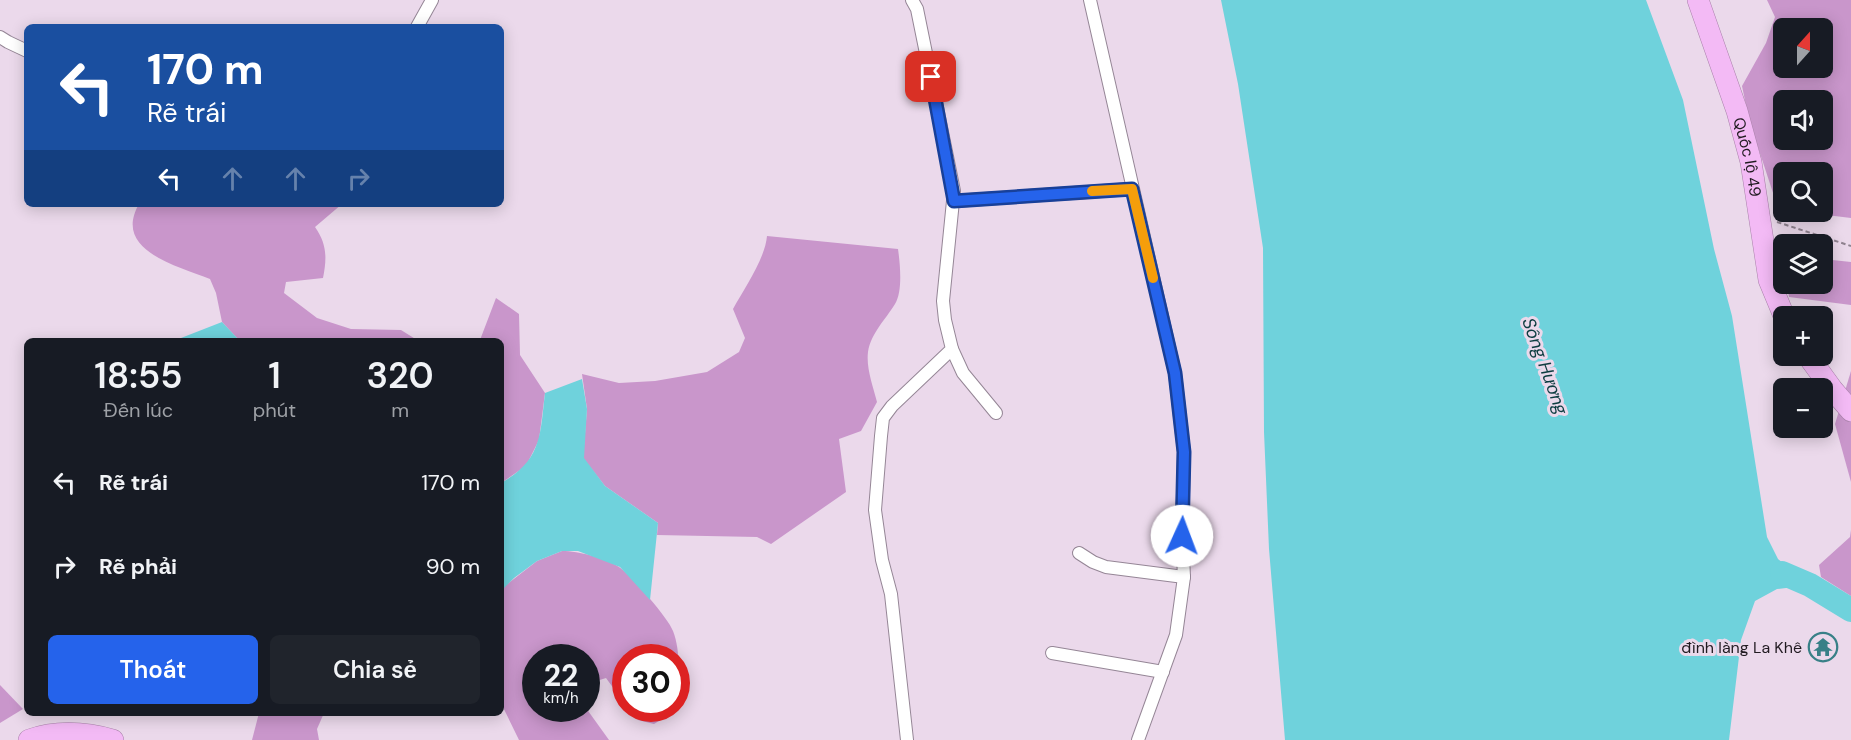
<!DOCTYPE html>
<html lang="vi">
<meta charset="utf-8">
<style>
body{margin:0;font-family:"DM Sans",sans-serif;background:#20242c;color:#f1f3f6;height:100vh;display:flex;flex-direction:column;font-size:22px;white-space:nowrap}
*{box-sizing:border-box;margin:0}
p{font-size:20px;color:#9ea1a6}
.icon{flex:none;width:33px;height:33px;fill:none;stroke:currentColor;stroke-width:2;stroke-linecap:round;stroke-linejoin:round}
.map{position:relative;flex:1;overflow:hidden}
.side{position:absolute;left:24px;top:338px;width:480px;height:378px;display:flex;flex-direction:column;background:#171b24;border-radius:9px;box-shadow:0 3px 15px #0003}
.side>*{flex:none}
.hud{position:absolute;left:24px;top:24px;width:480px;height:183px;border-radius:9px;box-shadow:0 3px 15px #0003;background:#1a4fa0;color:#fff;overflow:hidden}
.needle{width:39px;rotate:21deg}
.buttons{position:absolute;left:1773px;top:18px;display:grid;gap:12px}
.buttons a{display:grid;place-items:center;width:60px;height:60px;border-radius:9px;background:#171b24;box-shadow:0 3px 15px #0003;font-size:30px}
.speed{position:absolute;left:522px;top:644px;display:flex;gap:12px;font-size:30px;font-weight:700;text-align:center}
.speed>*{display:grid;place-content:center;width:78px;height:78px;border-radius:50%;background:#171b24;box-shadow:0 3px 15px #0003;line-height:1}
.speed small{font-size:15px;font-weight:400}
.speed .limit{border:9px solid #d22;background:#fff;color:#111}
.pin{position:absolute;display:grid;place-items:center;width:51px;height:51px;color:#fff;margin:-26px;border-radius:12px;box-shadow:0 3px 9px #0006}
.me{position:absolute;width:66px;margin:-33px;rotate:2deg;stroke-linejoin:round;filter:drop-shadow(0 0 4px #0008)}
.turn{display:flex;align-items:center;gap:21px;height:126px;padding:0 24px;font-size:27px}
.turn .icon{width:78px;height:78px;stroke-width:2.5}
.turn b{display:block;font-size:42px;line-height:51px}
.lanes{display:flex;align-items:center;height:57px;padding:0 24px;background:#0003;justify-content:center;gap:30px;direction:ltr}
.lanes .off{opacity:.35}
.eta{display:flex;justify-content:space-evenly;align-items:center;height:102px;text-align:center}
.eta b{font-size:36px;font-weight:600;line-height:42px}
.button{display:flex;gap:12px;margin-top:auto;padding:12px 24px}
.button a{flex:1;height:69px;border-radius:9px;background:#2563eb;color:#fff;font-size:24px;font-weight:600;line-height:69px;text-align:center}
.button a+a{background:#20242c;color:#f1f3f6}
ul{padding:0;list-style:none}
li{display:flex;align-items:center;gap:18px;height:84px;padding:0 24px}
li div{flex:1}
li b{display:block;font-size:22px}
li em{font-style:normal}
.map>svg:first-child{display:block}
.forest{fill:#c996cb;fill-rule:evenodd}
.water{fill:#6fd2dc}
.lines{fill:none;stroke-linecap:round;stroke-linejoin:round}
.river{stroke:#6fd2dc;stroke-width:24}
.street-casing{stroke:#958696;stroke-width:14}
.highway-casing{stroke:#aa82ab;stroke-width:22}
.path{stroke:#908390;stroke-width:2;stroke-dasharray:4.5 3;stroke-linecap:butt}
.street{stroke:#fff;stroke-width:12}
.highway{stroke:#f3baf5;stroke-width:21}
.route-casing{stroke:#184099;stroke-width:15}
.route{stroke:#2563eb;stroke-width:10}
.slow{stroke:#f59e0b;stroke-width:10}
.labels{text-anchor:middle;stroke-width:6;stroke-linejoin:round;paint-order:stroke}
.street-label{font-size:16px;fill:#211b21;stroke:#ebd9eb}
.poi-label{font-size:16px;fill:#211b21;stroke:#ebd9eb;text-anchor:end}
.water-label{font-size:18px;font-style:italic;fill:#0d3d41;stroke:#ebd9eb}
</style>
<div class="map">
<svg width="1851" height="740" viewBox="0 0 1851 740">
<rect width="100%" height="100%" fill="#ebd9eb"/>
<g class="forest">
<path d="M1767 0H1851V218L1802 212H1822V172H1784L1783 209 1778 208 1749 120 1742 86 1766 43 1775 17ZM1784 28H1822V68H1784ZM1784 100H1822V140H1784Z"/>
<path d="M139 204H342L315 227C327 244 327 258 323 278L286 282 284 293 317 318 351 329 401 330 417 340H239L222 322 216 293 210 279C178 266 112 251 139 204Z"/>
<path d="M767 236 898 249C900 263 903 291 895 304 886 319 871 333 868 352 866 368 873 386 877 402L861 431 839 439 846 492 771 544 757 537 657 535 658 523 605 486 583 458 587 409 582 374 619 383 655 381 707 372 739 352 745 338 733 309C744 289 765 259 767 236Z"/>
<polygon points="1823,259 1851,262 1851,305 1789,297 1787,284 1822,284"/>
<polygon points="496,298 519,314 520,355 545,393 539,440 526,466 501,483 501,340 480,340"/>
<polygon points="1851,371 1851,482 1835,424"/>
<polygon points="1851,530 1851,596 1821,577 1819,565 1850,537"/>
<path d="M562 551C579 551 605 558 619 567 630 574 669 619 673 631 679 646 680 670 677 685L676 657H626L625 704 606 678 587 684 586 657H536V708H586L609 740H519L501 703V589L537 561Z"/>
<polygon points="0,685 23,709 0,723"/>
<polygon points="629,708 669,708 662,719 654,724 638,720"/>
<polygon points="259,713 324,713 317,729 319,740 252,740"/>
</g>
<g class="water">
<polygon points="1221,0 1646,0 1683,100 1714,249 1732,316 1767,537 1778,559 1810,585 1777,589 1755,601 1741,640 1729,740 1285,740 1269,549 1264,432 1263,248 1238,84"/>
<polygon points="222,322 239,340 182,340 181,338"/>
<path d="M582 379 587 409 584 458 605 486 658 523 650 600 620 567 578 551H562L537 561 514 578 501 591V483C542 460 540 435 545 393Z"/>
</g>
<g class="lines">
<polyline class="river" points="1782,573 1810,585 1851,610"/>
<g class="street-casing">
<g id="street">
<polyline points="1090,0 1175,373 1184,452 1182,536 1184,577 1176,635 1138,740"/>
<polyline points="417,27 432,0"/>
<polyline points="0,37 8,42 27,51"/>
<polyline points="954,201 1132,189"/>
<polyline points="952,349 963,373 996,413"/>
<polyline points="1079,553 1093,562 1106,567 1184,577"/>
<polyline points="1052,653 1163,672"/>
<polyline points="907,740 891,594 882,560 875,510 881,436 883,418 892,406 952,349 945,320 943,301 954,191 917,9 912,0"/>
</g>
</g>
<g class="highway-casing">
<g id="highway">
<path id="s1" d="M1698 0 1737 111 1751 162 1769 280 1784 316"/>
<polyline points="1808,356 1832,389 1851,411"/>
<path d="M29 740C57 730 85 732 113 740"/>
</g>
</g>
<polyline class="path" points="1777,222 1851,246"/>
<use href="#street" class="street"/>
<use href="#highway" class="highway"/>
</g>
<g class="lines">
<g class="route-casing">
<polyline id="route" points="931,77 954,201 1132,189 1175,373 1184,452 1182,536"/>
</g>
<use href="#route" class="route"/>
<polyline class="slow" points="1092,191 1132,189 1153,278"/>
</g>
<defs>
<g id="temple-ring" transform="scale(1.5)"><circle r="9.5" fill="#ebd9eb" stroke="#388087" stroke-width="1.5"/><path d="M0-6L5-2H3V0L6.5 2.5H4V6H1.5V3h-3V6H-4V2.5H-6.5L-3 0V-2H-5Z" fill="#388087"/></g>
</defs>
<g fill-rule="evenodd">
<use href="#temple-ring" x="1823" y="647"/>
</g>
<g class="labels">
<g class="street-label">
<text dy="6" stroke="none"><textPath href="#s1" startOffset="165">Quốc lộ 49</textPath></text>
</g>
<g class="poi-label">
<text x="1802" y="653">đình làng La Khê</text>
</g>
<g class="water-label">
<text transform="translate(1545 366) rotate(70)" y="6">Sông Hương</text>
</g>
</g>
</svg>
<div class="buttons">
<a><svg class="needle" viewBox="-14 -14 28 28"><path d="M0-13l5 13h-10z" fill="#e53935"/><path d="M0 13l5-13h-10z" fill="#9ea1a6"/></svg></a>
<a><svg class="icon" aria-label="sound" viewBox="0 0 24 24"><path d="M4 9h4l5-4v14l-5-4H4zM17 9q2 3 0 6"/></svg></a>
<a><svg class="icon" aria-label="search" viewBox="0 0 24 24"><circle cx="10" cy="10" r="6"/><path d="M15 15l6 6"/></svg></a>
<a><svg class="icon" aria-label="layers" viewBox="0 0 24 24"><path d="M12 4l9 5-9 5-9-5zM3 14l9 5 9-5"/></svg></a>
<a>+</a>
<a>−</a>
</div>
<div class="speed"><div>22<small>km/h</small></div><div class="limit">30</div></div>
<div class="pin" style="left:931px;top:77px;background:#d93025"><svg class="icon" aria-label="arrive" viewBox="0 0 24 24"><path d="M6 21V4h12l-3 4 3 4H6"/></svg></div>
<svg class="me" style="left:1182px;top:536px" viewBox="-20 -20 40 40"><circle r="19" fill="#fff"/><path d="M0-13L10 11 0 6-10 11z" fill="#2563eb"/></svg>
<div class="hud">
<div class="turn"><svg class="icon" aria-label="left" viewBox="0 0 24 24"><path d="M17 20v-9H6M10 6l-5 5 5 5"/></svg><div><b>170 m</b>Rẽ trái</div></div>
<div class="lanes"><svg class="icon" aria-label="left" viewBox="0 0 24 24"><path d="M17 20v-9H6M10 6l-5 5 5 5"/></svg><svg class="icon off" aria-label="ahead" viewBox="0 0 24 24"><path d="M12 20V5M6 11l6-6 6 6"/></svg><svg class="icon off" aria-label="ahead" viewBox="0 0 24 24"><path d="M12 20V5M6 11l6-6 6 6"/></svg><svg class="icon off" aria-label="right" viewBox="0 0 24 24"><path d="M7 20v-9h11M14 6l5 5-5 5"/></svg></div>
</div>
<section class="side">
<div class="eta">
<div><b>18:55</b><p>Đến lúc</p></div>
<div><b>1</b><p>phút</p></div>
<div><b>320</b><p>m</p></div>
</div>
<ul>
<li><svg class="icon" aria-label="left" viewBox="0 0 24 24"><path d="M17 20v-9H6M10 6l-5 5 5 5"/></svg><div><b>Rẽ trái</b></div><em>170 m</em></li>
<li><svg class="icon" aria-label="right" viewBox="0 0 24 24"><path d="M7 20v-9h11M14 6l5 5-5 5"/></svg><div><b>Rẽ phải</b></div><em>90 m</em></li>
</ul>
<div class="button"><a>Thoát</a><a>Chia sẻ</a></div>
</section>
</div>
